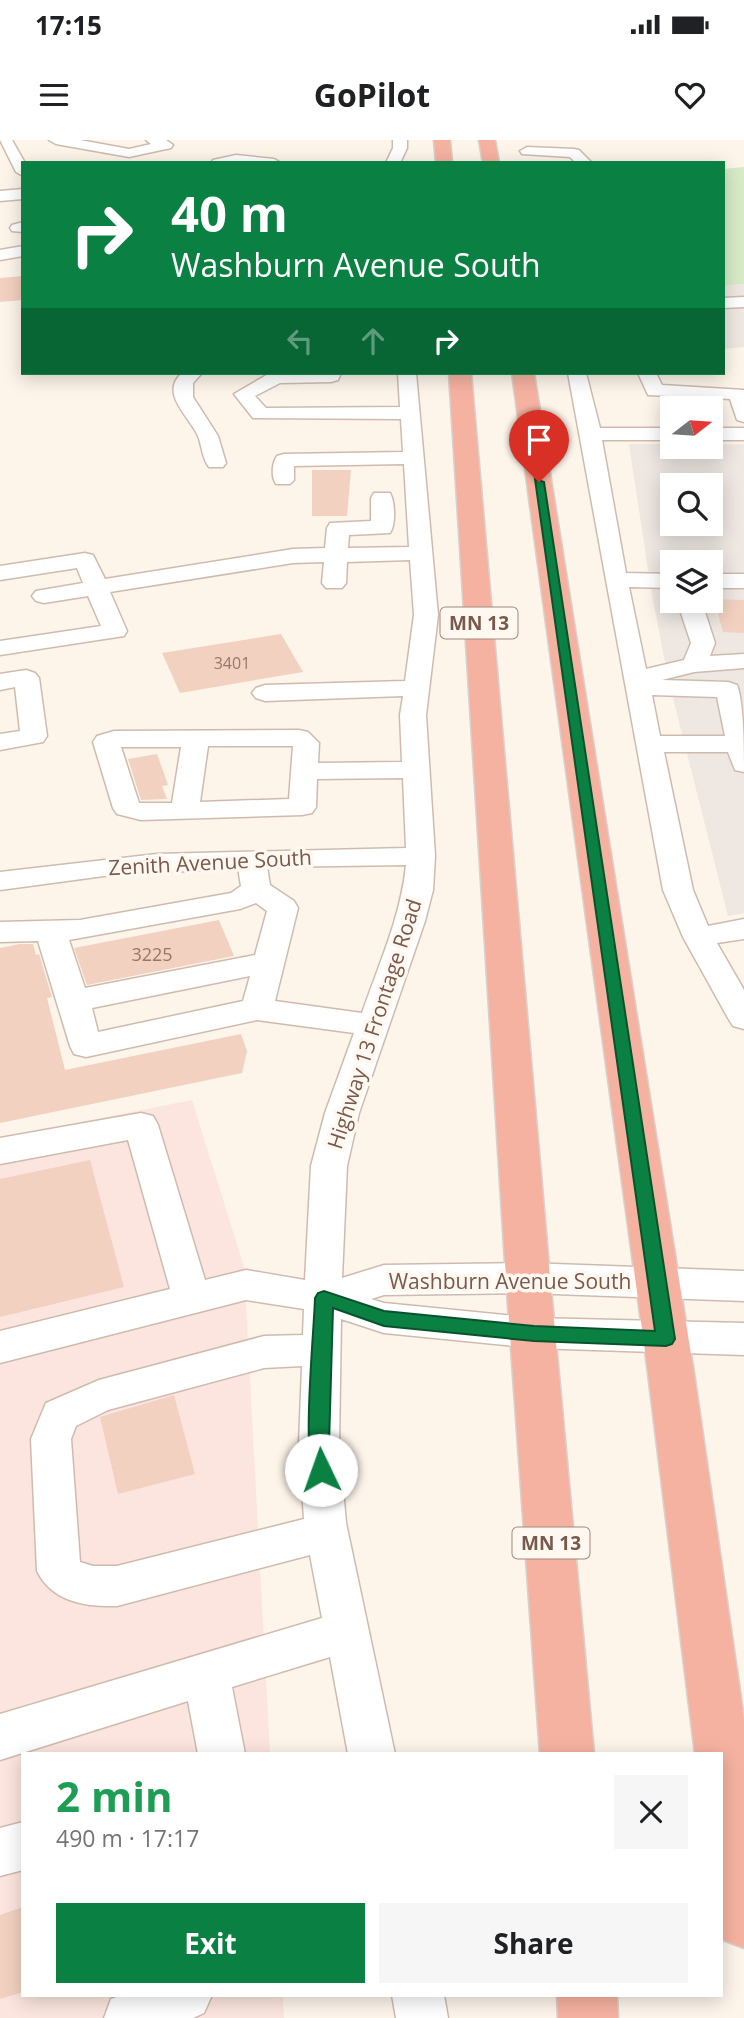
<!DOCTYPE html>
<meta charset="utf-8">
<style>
body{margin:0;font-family:"Open Sans",sans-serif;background:#f6f6f6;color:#202124;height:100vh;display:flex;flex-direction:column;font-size:26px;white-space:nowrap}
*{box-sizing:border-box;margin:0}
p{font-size:23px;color:#757577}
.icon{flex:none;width:38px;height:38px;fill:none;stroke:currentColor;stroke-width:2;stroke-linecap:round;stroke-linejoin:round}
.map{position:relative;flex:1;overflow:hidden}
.sheet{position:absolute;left:21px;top:1612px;width:702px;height:245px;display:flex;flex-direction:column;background:#fff;border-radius:0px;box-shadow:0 4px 18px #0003}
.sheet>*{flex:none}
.hud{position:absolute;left:21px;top:21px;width:704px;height:214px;border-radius:0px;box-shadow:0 4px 18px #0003;background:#0b8043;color:#fff;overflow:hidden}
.needle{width:46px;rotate:73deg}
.fabs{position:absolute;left:660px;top:256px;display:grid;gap:14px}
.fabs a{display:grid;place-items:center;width:63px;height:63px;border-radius:0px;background:#fff;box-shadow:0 4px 18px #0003;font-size:35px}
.pin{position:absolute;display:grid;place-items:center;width:60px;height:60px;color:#fff;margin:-72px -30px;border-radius:50% 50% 50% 0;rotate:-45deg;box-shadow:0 0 7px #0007}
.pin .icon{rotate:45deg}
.me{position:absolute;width:77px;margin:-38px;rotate:357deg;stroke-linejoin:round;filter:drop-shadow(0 0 5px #0008)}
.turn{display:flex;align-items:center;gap:24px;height:147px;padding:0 35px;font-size:32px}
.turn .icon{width:91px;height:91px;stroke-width:2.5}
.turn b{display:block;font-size:49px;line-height:60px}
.lanes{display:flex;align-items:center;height:66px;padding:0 35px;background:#0003;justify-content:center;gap:35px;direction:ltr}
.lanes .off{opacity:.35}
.round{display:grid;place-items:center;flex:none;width:74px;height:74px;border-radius:0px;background:#f6f6f6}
.head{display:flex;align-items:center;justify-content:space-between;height:119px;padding:0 35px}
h1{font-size:42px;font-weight:700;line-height:52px;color:#1e9e55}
.primary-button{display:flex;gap:14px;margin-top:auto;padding:14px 35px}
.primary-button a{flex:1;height:80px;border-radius:0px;background:#0b8043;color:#fff;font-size:28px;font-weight:700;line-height:80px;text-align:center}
.primary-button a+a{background:#f6f6f6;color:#202124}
.status{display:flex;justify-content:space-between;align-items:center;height:49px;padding:0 35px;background:#fff;direction:ltr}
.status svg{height:19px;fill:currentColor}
header{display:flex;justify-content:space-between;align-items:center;height:91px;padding:0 35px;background:#fff;font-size:32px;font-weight:700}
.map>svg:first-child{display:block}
.commercial{fill:#fce5de}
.industrial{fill:#eee7e2;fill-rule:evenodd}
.green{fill:#d8ebc7}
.building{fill:#f2d1c1}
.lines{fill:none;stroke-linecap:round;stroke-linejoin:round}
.minor-casing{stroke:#cfbbae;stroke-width:3}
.highway-casing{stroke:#d9d1cd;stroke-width:3}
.minor{fill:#fff;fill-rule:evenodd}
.highway{fill:#f6b2a1;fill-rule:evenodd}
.route{fill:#0b8043;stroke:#07532c;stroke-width:2}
.labels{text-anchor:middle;stroke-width:7;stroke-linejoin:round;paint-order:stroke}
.far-number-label{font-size:16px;fill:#967769}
.number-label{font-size:18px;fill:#967769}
.shield{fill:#fff8f0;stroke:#a0897d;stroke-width:2}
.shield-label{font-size:19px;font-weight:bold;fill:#78594c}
.street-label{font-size:21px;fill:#78594c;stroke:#fff8f0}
</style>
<div class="status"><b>17:15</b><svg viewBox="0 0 49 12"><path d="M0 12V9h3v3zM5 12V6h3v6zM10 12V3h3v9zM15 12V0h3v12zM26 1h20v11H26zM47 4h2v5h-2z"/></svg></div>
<header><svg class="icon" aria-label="menu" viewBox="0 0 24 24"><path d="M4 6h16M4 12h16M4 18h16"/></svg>GoPilot<svg class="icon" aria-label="heart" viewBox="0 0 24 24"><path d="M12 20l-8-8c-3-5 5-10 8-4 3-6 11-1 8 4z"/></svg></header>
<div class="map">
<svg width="744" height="1878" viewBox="0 0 744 1878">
<rect width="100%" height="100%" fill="#fdf4ea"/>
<polygon class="commercial" points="192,960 244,1127 270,1613 23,1614 23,1855 283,1855 284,1878 0,1878 0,998"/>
<g class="industrial">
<polygon points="744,144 744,207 723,209 723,146"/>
<path d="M629 304H672V306L744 304V773L728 776 668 538 651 449ZM672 345H710V383H672ZM672 422H710V460H672Z"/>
</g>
<polygon class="green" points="744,27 744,144 723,146 723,29"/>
<g class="building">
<polygon points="23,136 23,160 0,162 0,138"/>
<polygon points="312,330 351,330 347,376 312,376"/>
<polygon points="714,459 744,460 744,493 723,492"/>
<polygon points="281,494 303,532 180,553 162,513"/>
<polygon points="157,614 168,645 162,646 167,659 141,660 128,619"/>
<polygon points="219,780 234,816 87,845 74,808"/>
<polygon points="20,804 33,804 36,815 39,814 52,857 47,858 65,930 241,894 247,911 242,933 0,983 0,808"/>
<polygon points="90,1020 124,1147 0,1177 0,1039"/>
<polygon points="174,1255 195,1334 118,1354 100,1277"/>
<polygon points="23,1767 23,1852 0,1859 0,1775"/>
</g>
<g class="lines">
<g class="minor-casing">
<g id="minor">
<polygon points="0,0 12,0 25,23 23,23 23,36 16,32"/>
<polygon points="49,0 80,0 129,9 151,4 146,0 166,0 173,5 171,8 129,17 56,4"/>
<polygon points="393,0 407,0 407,8 400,23 386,23 393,8"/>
<polygon points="527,7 574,9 579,10 592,23 576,23 570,17 522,14 520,11"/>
<polygon points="236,15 274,19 281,23 211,23 213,20"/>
<polygon points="23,49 23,59 0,61 0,51"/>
<polygon points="23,82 23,92 12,91 10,88 12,85"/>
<polygon points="23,106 23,116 0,120 0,110"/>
<polygon points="744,157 744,167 723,168 723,158"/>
<path d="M182 233H202L193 243V257L218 296 226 323 223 327H209C202 318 202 306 198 296 189 276 159 253 182 233Z"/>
<path d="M270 233H341L338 240 331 242 280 243 255 256 266 268 400 267 398 233H416L438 475 426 575 435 716 433 750 425 781 359 973 347 1026 342 1138 384 1125 528 1123 744 1131V1161L528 1153 384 1155 371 1159 384 1163 534 1178 744 1183V1215L534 1208 384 1193 341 1179 339 1304 346 1383 395 1614H348L330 1517 232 1547 245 1614H198L188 1561 0 1620V1574L322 1478 310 1415 117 1466C86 1467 52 1462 37 1431L31 1299 46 1263 99 1240 264 1196 303 1195 304 1169 246 1160 0 1223V1191L170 1149 128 1000 0 1024V998L141 973 153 976 158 985 205 1140 246 1130 305 1140 311 1026 325 973 354 893 257 880 86 917 74 914 70 906 38 801 0 802V782L80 780 231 753 241 746 238 728 104 736 0 750V732L157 714 406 708 403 638 317 639 316 667 312 673 302 675 141 680 117 674 113 668 93 602 97 596 114 591 299 590 308 592 319 603 318 623 402 622 400 575 403 556 265 561 256 558 252 553 256 548 265 545 405 541 414 475 410 420 347 422 346 443 342 448H326L322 443 324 422 293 423 110 452 127 491 124 496 0 515V501L101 486 88 456 44 463 36 461 32 456 36 451 83 443 77 428 0 440V426L85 413 93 415 105 439 293 409 325 408 327 388 330 383 371 381V358L374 353H390C395 362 396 384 390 393L349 395 348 408 409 407 404 324 294 326V340L290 344H276C271 337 272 323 277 316L284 314 403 312 401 279 253 278 234 254ZM208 606H293L289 659 200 662ZM121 607H181L172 663H139ZM406 725C401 776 379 824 362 873L275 861 298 768 294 761 270 745 267 727ZM256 763 267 771 255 815 85 848 69 800 240 769ZM250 836 243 861 98 892 92 868ZM302 1226 299 1304 304 1379 117 1426H93L80 1422 71 1299 76 1286 108 1270 264 1228Z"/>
<path d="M568 233H586L600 288H672V300H602L626 433 672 434V448L629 447 646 529 684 520 691 503 680 470 669 465 665 460 672 454V460H698L703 466 715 503 710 516 744 514V528L694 532 662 540 728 542 737 545C744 563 744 609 744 632L735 630 728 612H664L693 750 708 786 744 779V799L717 803 744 850V889L733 886 728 878 683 797 663 750ZM652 555 717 557 725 596H660Z"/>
<polygon points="638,233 656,233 662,245 744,250 744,282 737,280 730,259 648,255"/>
<rect x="710" y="288" width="34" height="12"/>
<rect x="710" y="434" width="34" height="14"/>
<polygon points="26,530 35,533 39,538 47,596 43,602 0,610 0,594 20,591 15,547 0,550 0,534"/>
<polygon points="23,1682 23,1730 0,1736 0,1688"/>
<polygon points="122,1855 212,1855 204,1873 193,1878 104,1878 111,1859"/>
<polygon points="392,1855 444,1855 448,1878 396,1878"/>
</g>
</g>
<g class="highway-casing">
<g id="highway">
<polygon points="434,0 450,0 452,23 436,23"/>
<polygon points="479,0 495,0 499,23 483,23"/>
<polygon points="449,233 471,233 550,1138 594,1614 540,1614 506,1138"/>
<polygon points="512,233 534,233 694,1233 744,1579 744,1808 723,1800 721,1794 721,1614 695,1614 648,1233"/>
<polygon points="557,1855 617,1855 618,1878 558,1878"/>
</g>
</g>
<use href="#minor" class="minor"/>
<use href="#highway" class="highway"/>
</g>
<path class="route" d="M535 339 544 342 675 1199 672 1204 666 1206 534 1201 384 1186 333 1168 329 1304 331 1330 328 1336 321 1339 314 1336C302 1312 314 1192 315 1158L318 1153 324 1151 384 1171 534 1186 655 1191Z"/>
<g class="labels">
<g class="far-number-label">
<text x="232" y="529">3401</text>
</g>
<g class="number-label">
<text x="152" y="821">3225</text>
</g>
<g class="shield">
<rect x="440.5" y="467.5" width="77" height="31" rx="5"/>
<rect x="512.5" y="1387.5" width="77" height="31" rx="5"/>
</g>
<g class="shield-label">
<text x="479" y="490">MN 13</text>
<text x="551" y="1410">MN 13</text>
</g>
<g class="street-label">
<text transform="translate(210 723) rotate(-3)" y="7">Zenith Avenue South</text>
<text transform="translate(375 884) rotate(-72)" y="7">Highway 13 Frontage Road</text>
<text x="510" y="1149">Washburn Avenue South</text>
</g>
</g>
</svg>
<div class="fabs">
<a><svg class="needle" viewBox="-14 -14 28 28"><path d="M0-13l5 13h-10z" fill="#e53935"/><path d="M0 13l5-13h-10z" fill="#757577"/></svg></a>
<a><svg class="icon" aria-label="search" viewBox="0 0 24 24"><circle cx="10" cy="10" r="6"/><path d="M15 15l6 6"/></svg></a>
<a><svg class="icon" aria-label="layers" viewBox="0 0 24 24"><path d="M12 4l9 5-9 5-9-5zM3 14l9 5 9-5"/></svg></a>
</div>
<div class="pin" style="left:539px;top:342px;background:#d93025"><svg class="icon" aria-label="arrive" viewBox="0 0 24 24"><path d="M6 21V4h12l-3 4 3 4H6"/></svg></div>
<svg class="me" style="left:321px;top:1330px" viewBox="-20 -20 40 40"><circle r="19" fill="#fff"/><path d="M0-13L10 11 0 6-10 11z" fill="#0b8043"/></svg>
<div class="hud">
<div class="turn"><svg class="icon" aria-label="right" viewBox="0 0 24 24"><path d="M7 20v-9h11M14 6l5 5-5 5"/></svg><div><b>40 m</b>Washburn Avenue South</div></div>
<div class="lanes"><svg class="icon off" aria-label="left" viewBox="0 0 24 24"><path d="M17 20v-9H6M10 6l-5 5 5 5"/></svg><svg class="icon off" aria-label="ahead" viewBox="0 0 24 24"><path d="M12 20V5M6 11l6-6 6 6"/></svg><svg class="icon" aria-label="right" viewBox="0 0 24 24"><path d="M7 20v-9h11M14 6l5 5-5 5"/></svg></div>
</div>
<section class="sheet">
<div class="head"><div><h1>2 min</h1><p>490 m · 17:17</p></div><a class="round"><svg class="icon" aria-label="close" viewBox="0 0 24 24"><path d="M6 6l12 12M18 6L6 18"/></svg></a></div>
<div class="primary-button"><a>Exit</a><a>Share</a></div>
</section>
</div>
